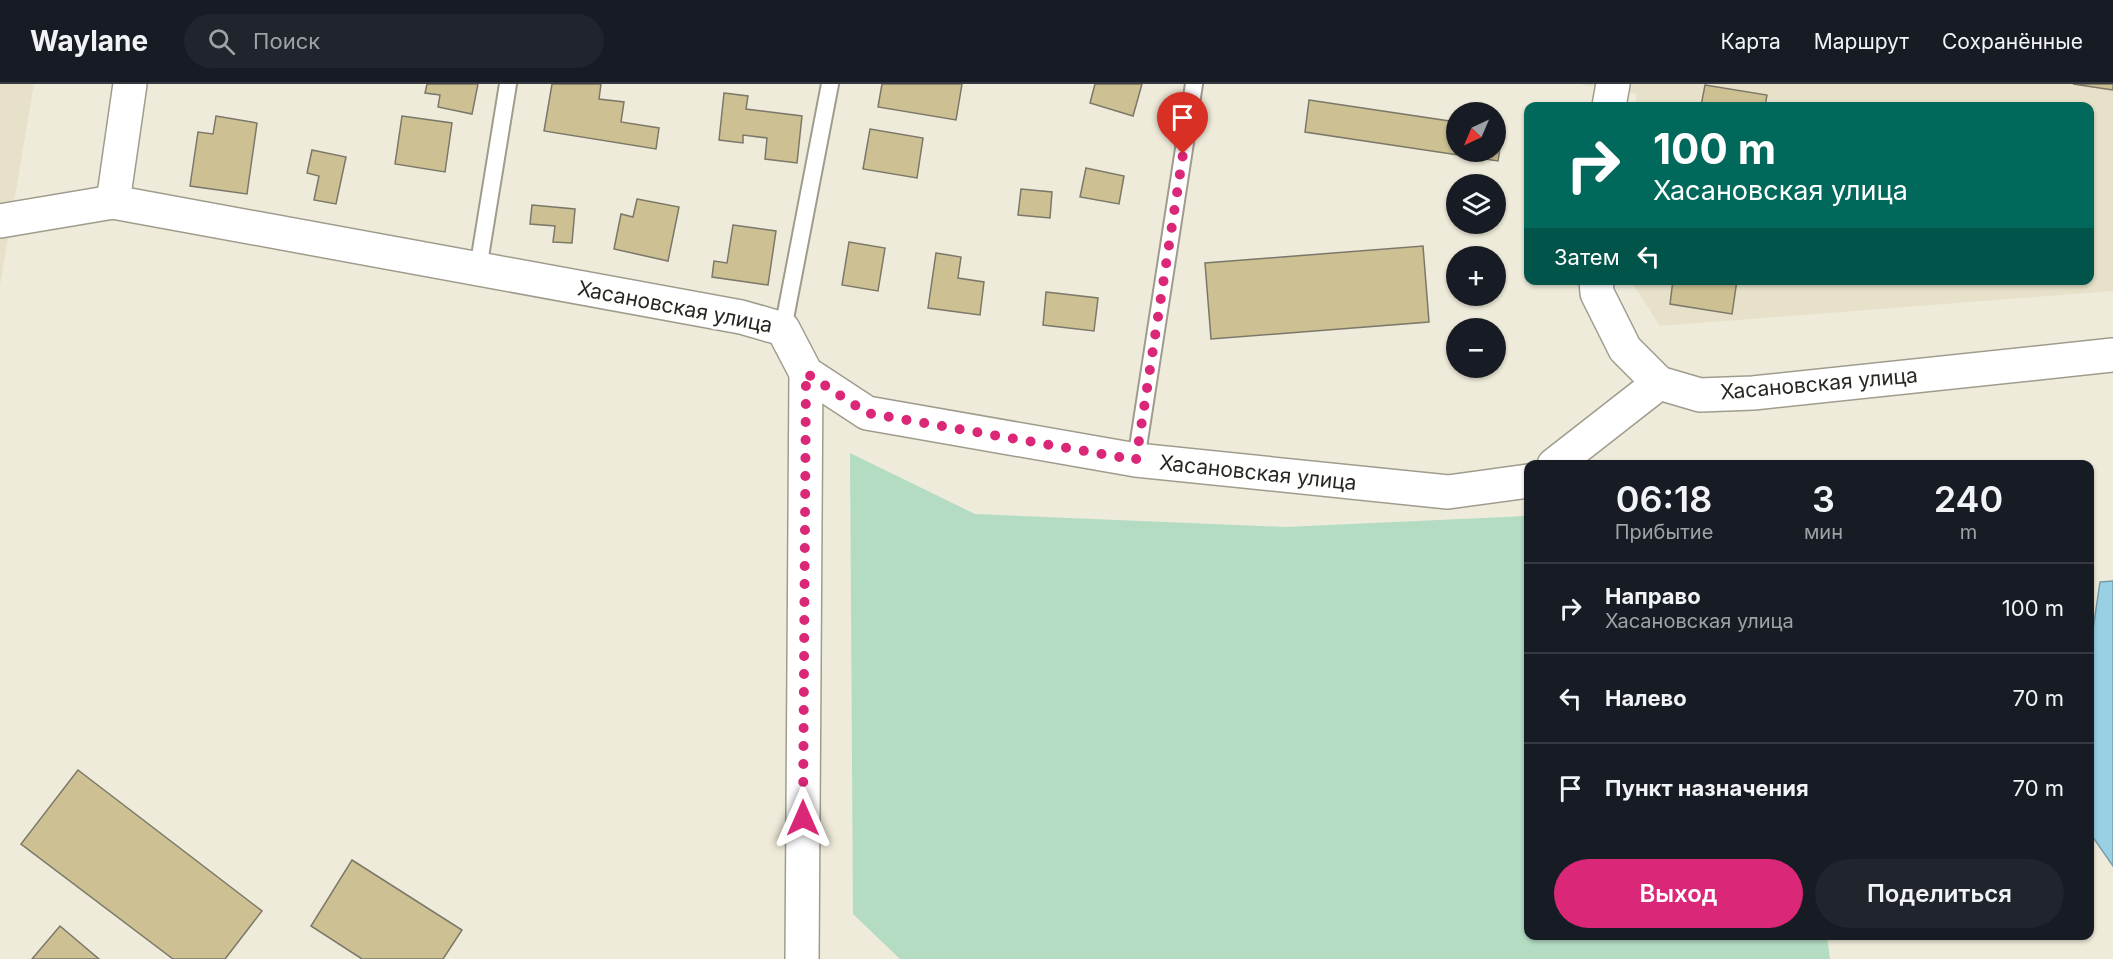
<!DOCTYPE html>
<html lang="ru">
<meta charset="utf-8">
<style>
body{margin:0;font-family:Inter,sans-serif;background:#20242c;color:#f1f3f6;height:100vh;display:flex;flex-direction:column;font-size:22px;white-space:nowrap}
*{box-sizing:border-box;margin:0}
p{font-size:20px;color:#9ea1a6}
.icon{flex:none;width:33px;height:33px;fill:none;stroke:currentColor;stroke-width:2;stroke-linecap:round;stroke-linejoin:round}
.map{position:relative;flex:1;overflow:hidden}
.details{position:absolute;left:1524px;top:376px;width:570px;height:480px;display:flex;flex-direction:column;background:#171b24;border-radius:12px;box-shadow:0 2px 4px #0004}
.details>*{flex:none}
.banner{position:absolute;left:1524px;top:18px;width:570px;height:183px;border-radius:12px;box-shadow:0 2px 4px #0004;background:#00695c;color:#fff;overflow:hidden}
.needle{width:39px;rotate:224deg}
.controls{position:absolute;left:1446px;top:18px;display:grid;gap:12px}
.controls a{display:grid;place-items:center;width:60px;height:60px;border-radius:50%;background:#171b24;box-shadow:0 2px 4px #0004;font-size:30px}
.pin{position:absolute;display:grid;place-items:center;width:51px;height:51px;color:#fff;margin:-62px -26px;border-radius:50% 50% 50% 0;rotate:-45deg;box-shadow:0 0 6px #0007}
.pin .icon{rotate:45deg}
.me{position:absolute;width:66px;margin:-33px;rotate:0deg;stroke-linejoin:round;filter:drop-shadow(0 0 4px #0008)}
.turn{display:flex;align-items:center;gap:21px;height:126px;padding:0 30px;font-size:27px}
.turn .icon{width:78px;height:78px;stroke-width:2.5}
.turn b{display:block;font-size:42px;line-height:51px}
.then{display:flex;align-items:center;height:57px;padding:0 30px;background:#0003;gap:12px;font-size:22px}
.eta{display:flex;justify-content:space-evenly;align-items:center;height:102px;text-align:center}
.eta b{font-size:36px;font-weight:600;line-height:42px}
.action{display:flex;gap:12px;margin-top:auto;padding:12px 30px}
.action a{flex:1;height:69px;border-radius:36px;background:#db2777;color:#fff;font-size:24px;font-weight:600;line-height:69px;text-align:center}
.action a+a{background:#20242c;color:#f1f3f6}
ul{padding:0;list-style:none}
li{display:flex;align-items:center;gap:18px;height:90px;padding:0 30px;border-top:2px solid #363941}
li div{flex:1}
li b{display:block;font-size:22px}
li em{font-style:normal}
header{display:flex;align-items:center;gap:36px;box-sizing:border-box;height:84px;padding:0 30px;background:#171b24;border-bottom:2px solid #363941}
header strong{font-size:28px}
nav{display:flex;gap:33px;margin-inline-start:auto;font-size:21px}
.search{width:420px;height:54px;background:#20242c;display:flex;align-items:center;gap:15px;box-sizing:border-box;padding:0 21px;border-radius:33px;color:#9ea1a6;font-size:22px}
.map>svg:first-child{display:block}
.built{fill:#e7e1c9}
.green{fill:#b4dcc3}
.water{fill:#99d0e3;stroke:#779da9;stroke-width:1.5}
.building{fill:#cdc093;stroke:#7c7869;stroke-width:1.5}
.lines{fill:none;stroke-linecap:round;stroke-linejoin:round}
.lane-casing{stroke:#a09c8d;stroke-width:20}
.street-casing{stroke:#a09c8d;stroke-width:36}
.lane{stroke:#fff;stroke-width:16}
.street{stroke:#fff;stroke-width:33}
.route{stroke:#db2777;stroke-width:10;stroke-dasharray:0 18}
.labels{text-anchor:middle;stroke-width:6;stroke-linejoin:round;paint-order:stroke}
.street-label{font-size:21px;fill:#292721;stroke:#fff}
</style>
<header>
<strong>Waylane</strong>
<div class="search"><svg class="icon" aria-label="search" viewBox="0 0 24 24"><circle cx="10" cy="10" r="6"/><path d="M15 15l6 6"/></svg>Поиск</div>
<nav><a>Карта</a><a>Маршрут</a><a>Сохранённые</a></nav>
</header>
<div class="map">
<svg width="2113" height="875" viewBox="0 0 2113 875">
<rect width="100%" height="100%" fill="#efebda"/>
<g class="built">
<polygon points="0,0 34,0 0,201"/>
<polygon points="1578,0 2113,0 2113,207 1660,242 1631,197 2090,196 2090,22 1635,22 1637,10"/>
</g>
<polygon class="green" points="850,369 975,430 1285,443 1528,432 1528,852 1827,852 1830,875 900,875 853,830"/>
<polygon class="water" points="2113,497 2113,782 2090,749 2090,566 2100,498"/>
<g class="building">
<polygon points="427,0 478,0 472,30 438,23 440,11 425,9"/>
<polygon points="552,0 601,0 599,15 624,18 621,38 659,44 656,65 544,47"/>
<polygon points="882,0 962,0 956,36 878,23"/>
<polygon points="1095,0 1142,0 1133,32 1090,19"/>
<polygon points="2073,0 2113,0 2113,6"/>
<polygon points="1705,1 1767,11 1765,22 1701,22"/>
<polygon points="724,9 748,12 746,25 802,32 797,79 765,75 767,54 743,51 743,59 719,56"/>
<polygon points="1309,16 1456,38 1456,68 1496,68 1496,44 1503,45 1498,77 1305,48"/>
<polygon points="216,32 257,39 247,110 190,102 198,48 213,50"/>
<polygon points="402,32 452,39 445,88 395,80"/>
<polygon points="870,45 923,54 917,94 863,85"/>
<polygon points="312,66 346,73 336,120 314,116 319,92 307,89"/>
<polygon points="1086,84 1124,92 1119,120 1080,113"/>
<polygon points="1021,105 1052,108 1050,134 1018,131"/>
<polygon points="637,115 679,123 668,177 614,165 621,130 633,133"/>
<polygon points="532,121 575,125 572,159 553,158 555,142 530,140"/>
<polygon points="733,141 776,147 768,201 712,193 714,177 727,179"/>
<polygon points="849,158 885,164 878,207 842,201"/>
<polygon points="1423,162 1429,238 1211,255 1205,179"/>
<polygon points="936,169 961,173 958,194 984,198 980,231 928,224"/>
<polygon points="1673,196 1737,196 1732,230 1670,220"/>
<polygon points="1046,208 1098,214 1094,247 1043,241"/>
<polygon points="78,686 262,827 225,875 173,875 21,760"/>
<polygon points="352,776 462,846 443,875 362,875 311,842"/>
<polygon points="60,842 99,875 32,875"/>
</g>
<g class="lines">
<g class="lane-casing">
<g id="lane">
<polyline points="478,185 508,0"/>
<polyline points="783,245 830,0"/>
<polyline points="1136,376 1194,0"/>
</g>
</g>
<g class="street-casing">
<g id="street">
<polyline points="1609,22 1613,0"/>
<polyline points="113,118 130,0"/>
<polyline points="0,137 113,118 741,233 783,245 806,289 867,329 1136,376 1448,408 1528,397"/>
<polyline points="1596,196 1597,209 1625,265 1659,299 1700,311 1753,309 2113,271"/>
<polyline points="1554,381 1659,299"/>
<polyline points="802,875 806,289"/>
</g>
</g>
<use href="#lane" class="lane"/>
<use href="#street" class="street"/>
</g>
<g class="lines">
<polyline class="route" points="803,734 806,289 867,329 1136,376 1183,70"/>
</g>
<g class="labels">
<g class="street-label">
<text transform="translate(675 223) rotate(11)" y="7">Хасановская улица</text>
<text transform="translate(1819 300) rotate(-5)" y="7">Хасановская улица</text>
<text transform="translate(1258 389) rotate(6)" y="7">Хасановская улица</text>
</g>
</g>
</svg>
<div class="controls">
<a><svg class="needle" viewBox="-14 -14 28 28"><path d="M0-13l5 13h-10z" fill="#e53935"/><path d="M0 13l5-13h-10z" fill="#9ea1a6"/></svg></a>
<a><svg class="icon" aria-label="layers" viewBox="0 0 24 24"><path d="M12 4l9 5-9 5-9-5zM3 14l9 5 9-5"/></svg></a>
<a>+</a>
<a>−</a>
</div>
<div class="pin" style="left:1183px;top:70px;background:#d93025"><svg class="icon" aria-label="arrive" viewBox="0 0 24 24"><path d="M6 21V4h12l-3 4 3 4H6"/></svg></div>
<svg class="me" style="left:803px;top:734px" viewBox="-20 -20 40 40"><path d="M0-17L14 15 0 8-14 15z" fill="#db2777" stroke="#fff" stroke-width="4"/></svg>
<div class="banner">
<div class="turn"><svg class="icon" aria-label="right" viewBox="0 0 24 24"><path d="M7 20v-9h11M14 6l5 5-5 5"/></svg><div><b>100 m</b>Хасановская улица</div></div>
<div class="then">Затем<svg class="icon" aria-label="left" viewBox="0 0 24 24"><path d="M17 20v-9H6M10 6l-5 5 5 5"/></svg></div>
</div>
<section class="details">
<div class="eta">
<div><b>06:18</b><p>Прибытие</p></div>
<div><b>3</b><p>мин</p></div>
<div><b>240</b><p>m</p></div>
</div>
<ul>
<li><svg class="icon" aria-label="right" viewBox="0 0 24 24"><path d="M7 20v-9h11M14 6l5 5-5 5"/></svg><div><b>Направо</b><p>Хасановская улица</p></div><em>100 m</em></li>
<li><svg class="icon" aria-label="left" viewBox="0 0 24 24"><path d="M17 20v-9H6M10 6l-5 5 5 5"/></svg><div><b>Налево</b></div><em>70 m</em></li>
<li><svg class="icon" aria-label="arrive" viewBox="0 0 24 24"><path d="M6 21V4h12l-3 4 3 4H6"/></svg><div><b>Пункт назначения</b></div><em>70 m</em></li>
</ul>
<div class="action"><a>Выход</a><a>Поделиться</a></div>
</section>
</div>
